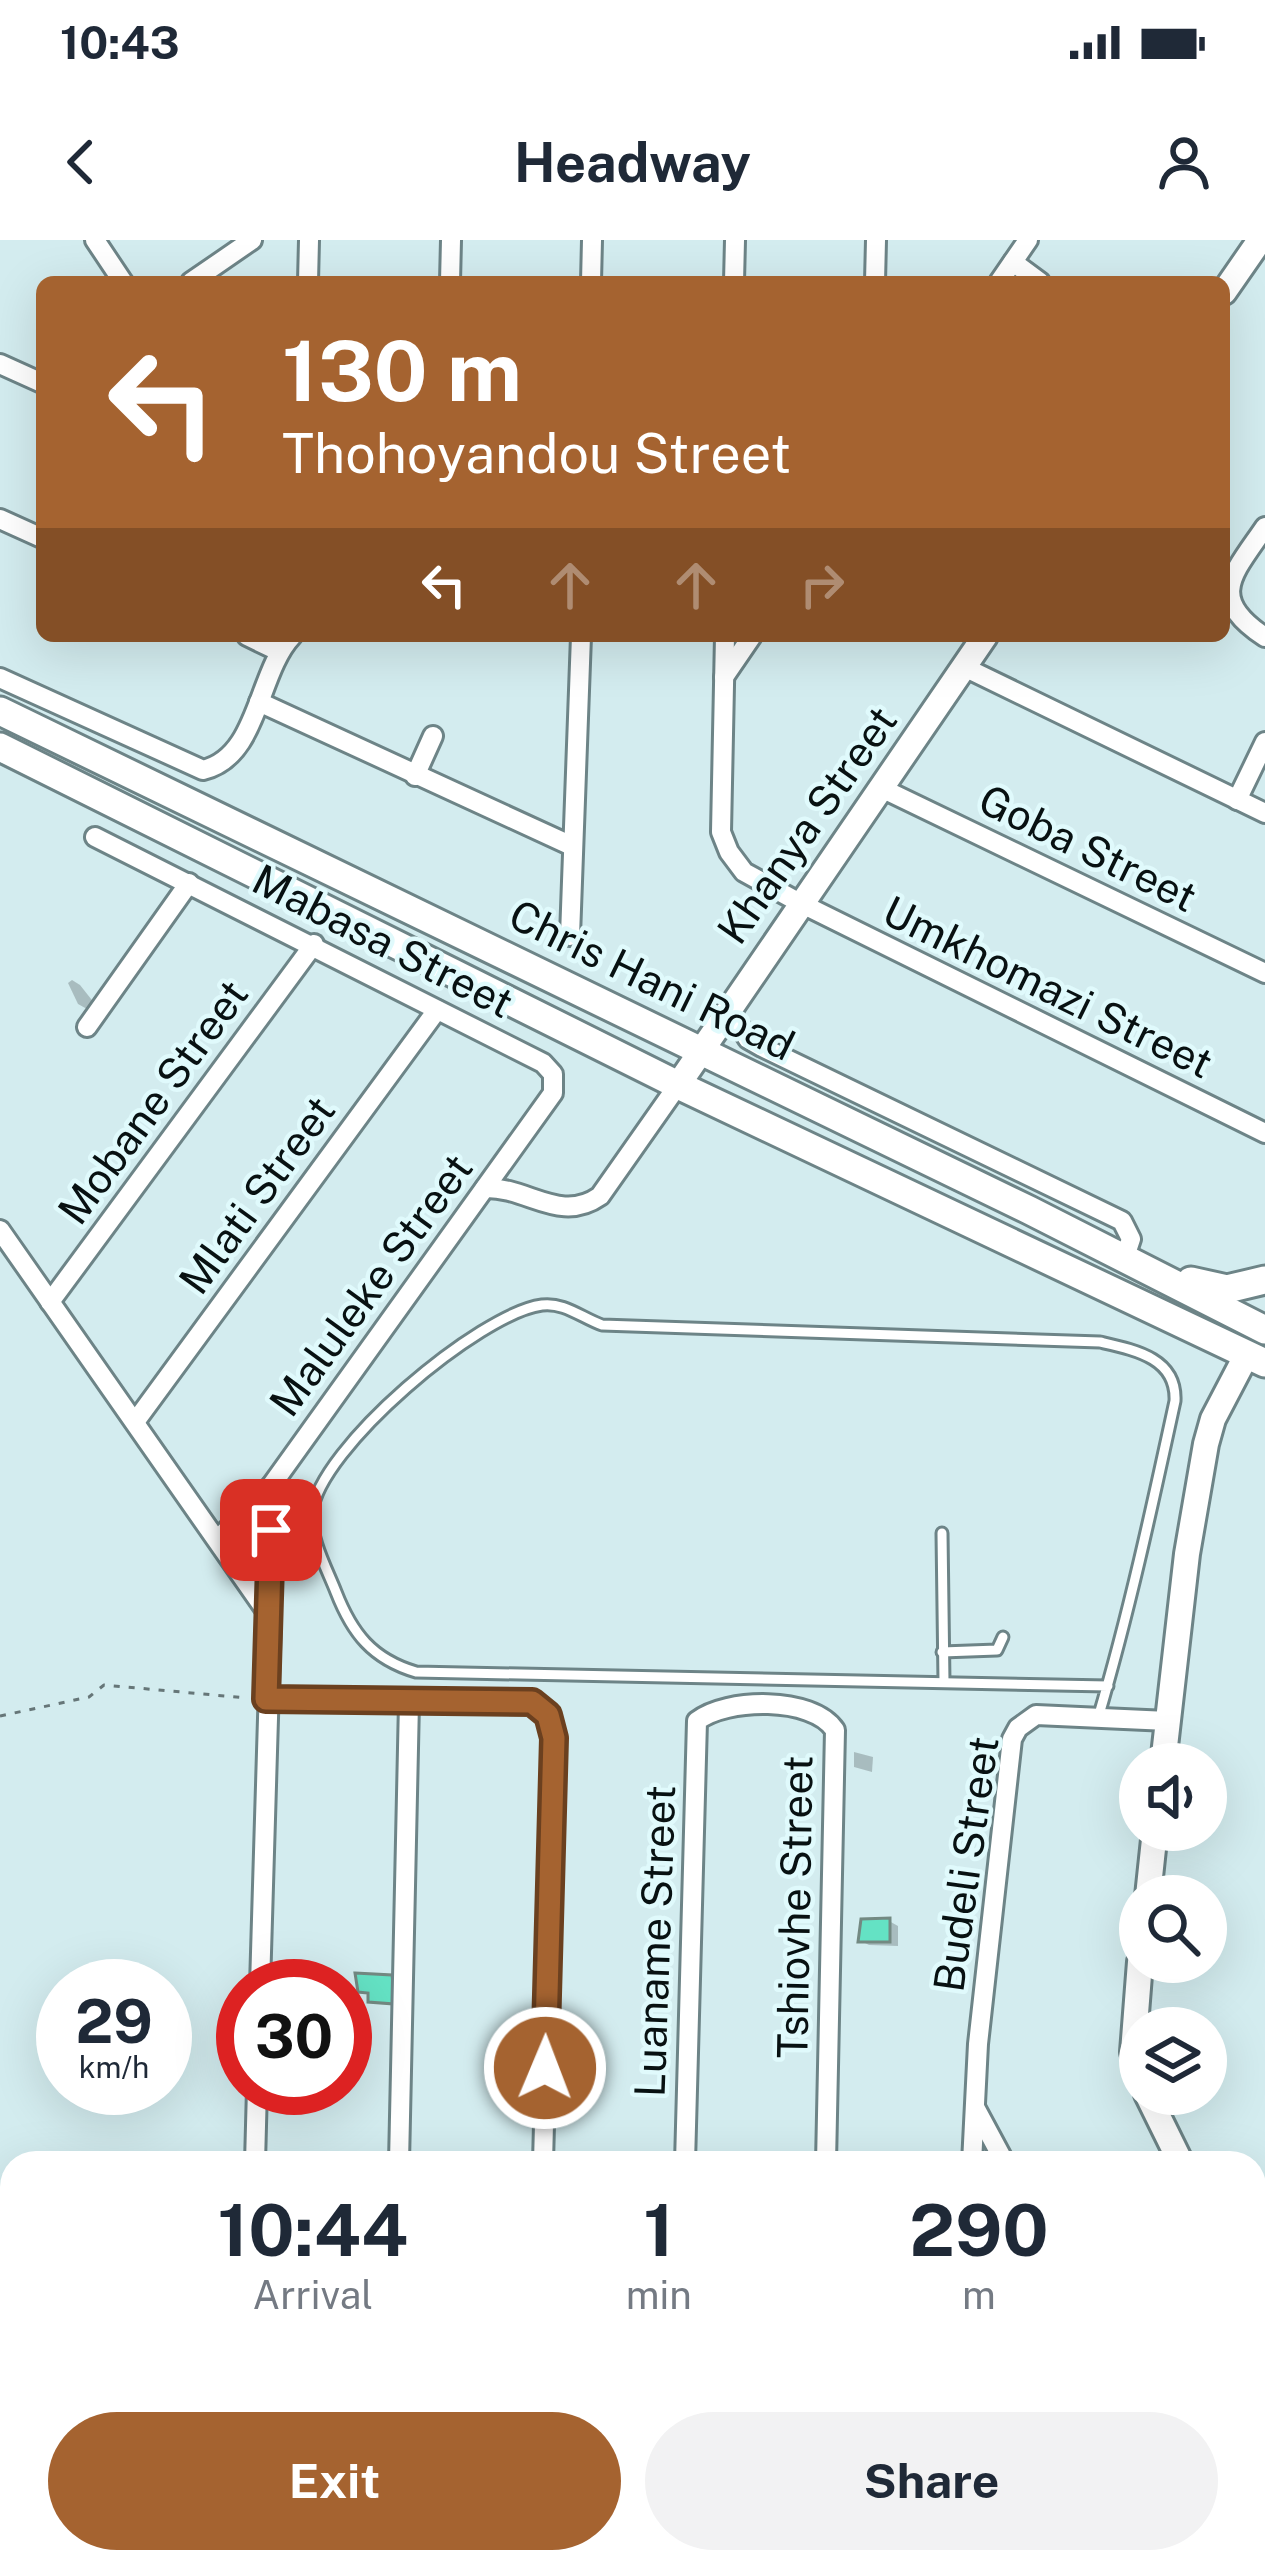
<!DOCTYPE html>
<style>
body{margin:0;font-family:"Public Sans",sans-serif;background:#f2f2f3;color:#1f2937;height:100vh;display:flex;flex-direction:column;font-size:45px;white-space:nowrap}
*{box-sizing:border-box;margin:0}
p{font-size:39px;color:#747a83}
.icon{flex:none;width:66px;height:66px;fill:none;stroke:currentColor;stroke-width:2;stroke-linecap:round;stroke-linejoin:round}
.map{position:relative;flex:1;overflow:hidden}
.details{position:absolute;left:0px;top:1911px;width:1266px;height:423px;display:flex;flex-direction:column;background:#fff;border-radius:36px 36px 0 0;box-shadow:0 12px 48px #0002}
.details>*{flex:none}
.hud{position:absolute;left:36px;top:36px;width:1194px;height:366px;border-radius:18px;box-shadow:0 12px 48px #0002;background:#a56330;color:#fff;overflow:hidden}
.fabs{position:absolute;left:1119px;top:1503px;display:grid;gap:24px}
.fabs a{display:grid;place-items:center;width:108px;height:108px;border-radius:50%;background:#fff;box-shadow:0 12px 48px #0002;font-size:60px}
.speed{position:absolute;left:36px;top:1719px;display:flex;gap:24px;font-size:60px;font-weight:700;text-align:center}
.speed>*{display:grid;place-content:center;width:156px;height:156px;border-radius:50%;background:#fff;box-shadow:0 12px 48px #0002;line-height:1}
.speed small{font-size:30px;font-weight:400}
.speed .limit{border:18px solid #d22;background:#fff;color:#111}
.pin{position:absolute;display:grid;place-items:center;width:102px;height:102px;color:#fff;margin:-51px;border-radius:24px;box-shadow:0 6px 18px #0006}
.me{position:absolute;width:132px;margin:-66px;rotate:1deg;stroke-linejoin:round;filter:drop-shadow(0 0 9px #0008)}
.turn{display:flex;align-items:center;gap:42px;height:252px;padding:0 48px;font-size:54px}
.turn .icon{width:156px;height:156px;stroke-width:2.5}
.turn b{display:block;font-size:84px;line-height:102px}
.lanes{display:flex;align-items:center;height:114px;padding:0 48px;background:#0003;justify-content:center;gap:60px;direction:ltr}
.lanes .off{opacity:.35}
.eta{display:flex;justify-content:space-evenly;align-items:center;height:204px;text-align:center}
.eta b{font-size:72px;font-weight:700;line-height:84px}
.primary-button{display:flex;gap:24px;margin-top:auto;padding:24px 48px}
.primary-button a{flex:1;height:138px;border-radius:72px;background:#a56330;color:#fff;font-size:48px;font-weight:700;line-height:138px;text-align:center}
.primary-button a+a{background:#f2f2f3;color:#1f2937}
.status{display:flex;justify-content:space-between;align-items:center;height:84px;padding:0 60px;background:#fff;direction:ltr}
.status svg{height:33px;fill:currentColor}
header{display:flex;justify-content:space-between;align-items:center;height:156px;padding:0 48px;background:#fff;font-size:54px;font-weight:700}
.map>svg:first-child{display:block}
.shadow{fill:#0003}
.building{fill:#64e2c4;stroke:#738982;stroke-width:3}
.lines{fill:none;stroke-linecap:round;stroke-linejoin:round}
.service-casing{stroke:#6d8487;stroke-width:15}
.minor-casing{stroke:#6d8487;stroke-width:24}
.tertiary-casing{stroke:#6d8487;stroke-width:30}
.secondary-casing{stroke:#6d8487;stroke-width:33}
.path{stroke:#667678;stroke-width:3;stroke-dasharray:6 9;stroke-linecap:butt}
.service{stroke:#fff;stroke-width:9}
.minor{stroke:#fff;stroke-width:18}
.tertiary{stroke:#fff;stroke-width:24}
.secondary{stroke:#fff;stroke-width:27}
.route-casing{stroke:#6b401f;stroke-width:30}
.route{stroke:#a56330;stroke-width:21}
.labels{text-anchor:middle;stroke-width:9;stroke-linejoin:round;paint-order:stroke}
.street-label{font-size:42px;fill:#081112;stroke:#e0fafc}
</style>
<div class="status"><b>10:43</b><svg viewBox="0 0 49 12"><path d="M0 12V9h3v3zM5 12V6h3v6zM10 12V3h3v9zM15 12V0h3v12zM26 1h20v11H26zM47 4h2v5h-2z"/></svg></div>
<header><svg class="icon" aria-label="back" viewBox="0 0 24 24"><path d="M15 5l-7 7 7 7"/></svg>Headway<svg class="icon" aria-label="person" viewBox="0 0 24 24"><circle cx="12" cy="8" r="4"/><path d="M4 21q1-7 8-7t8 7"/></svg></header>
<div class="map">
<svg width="1265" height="2332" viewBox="0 0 1265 2332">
<rect width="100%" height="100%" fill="#d3ecef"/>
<g class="shadow">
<polygon points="72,740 80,745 95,764 87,769 78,764 68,743"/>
<polygon points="854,1512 873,1517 872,1532 854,1527"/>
<polygon points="889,1681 898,1686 898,1706 869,1705 861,1701"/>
</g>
<g class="building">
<polygon points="890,1678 890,1702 858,1702 861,1679"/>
<polygon points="355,1733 392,1735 395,1764 368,1762 368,1753 358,1752"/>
</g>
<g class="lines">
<g class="service-casing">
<g id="service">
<polyline points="942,1293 944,1442"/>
<polyline points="942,1412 997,1410 1003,1397"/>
<path d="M1098 1478C1129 1373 1152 1267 1175 1161 1177 1118 1135 1110 1100 1102L602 1085C582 1078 564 1062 542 1065 480 1073 318 1209 312 1273 310 1298 327 1329 336 1352 352 1393 372 1419 416 1432L1108 1446"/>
</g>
</g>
<g class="minor-casing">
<g id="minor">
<polyline points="95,0 123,42"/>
<polyline points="1013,22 1040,42"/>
<polyline points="191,42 252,0"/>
<polyline points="308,42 309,0"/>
<polyline points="450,42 451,0"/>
<polyline points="591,42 592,0"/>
<polyline points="734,42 735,0"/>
<polyline points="875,42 876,0"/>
<polyline points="999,42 1028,0"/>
<polyline points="0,124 42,143"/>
<polyline points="0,279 42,298"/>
<path d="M1265 287C1233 334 1206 358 1265 397"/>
<polyline points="247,396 278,411"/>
<polyline points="725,396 721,592 729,612 744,632 800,663 1265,893"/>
<polyline points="964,427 1265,573"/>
<polyline points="724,437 752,396"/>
<path d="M0 438 203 530C259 517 257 433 292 396"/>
<polyline points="259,462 572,606"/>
<polyline points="415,536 433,496"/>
<polyline points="879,547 1265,733"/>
<polyline points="1237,560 1265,502"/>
<polyline points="95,597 543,823 553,834 553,853 271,1246 218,1299"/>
<polyline points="570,696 581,396"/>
<polyline points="728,768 748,799 762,807 1122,981 1131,999 1124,1020"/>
<polyline points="87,787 189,643"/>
<path d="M485 948C528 947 560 984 600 956L678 845"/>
<polyline points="0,990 271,1378"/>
<polyline points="50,1062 314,704"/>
<polyline points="135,1182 437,770"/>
<polyline points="266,1459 532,1462 547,1475 554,1498 543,1923"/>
<polyline points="260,1746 271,1378 271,1246"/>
<polyline points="976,1869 1005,1923"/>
<polyline points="255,1923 257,1848"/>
<polyline points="399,1923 409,1462"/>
<path d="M685 1923 697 1481C726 1458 812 1456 835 1490L826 1923"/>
<polyline points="972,1923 978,1804 1012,1499 1018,1488 1036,1475 1168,1481"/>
<polyline points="1254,2106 1265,2100"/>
<polyline points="147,2332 159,2322"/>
<polyline points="244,2332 244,2322"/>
<polyline points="390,2332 390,2322"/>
<polyline points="533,2332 533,2322"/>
<polyline points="960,2332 961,2322"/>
</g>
</g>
<g class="tertiary-casing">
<g id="tertiary">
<polyline points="1224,52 1260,0"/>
<polyline points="678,845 985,396"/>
<polyline points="1163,1524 1187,1314 1206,1204 1213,1179 1247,1114"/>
<polyline points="1148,1656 1155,1590"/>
<polyline points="1140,1838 1133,1812 1140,1722"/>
<polyline points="1147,1854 1181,1923"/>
<polyline points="1254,2065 1265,2086"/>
</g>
</g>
<g class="secondary-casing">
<g id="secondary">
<polyline points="0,471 1029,970 1265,1090"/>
<polyline points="0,507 678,845 1265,1123"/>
<polyline points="1191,1041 1227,1049 1265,1040"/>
</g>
</g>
<polyline class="path" points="0,1476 89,1457 104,1445 247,1458"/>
<use href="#service" class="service"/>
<use href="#minor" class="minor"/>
<use href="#tertiary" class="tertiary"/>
<use href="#secondary" class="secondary"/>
</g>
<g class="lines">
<g class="route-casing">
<polyline id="route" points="271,1290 266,1459 532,1462 548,1475 554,1498 545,1828"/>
</g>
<use href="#route" class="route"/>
</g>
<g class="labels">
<g class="street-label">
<text transform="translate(807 585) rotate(-55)" y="15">Khanya Street</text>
<text transform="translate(1088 608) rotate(26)" y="15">Goba Street</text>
<text transform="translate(383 701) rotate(27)" y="15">Mabasa Street</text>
<text transform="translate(652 740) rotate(26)" y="15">Chris Hani Road</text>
<text transform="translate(1048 747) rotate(26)" y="15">Umkhomazi Street</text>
<text transform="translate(153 862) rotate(-54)" y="15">Mobane Street</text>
<text transform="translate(257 955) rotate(-54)" y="15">Mlati Street</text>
<text transform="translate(371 1045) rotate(-54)" y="15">Maluleke Street</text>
<text transform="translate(966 1624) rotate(-82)" y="15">Budeli Street</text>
<text transform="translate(795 1667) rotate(-89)" y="15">Tshiovhe Street</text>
<text transform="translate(655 1701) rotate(-88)" y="15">Luaname Street</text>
</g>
</g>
</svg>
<div class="fabs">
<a><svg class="icon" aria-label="sound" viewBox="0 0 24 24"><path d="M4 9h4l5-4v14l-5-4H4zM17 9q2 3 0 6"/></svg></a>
<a><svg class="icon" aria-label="search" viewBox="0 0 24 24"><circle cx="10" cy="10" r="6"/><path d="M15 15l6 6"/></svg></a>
<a><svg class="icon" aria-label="layers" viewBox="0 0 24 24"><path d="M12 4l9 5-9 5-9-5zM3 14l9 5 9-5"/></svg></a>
</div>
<div class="speed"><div>29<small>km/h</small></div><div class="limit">30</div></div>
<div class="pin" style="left:271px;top:1290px;background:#d93025"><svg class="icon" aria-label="arrive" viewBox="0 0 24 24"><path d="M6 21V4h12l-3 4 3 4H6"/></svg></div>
<svg class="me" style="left:545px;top:1828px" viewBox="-20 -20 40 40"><circle r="17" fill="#a56330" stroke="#fff" stroke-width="3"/><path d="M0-11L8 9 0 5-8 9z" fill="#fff"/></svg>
<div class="hud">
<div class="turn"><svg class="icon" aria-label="left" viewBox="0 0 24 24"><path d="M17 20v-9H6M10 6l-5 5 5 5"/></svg><div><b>130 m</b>Thohoyandou Street</div></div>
<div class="lanes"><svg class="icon" aria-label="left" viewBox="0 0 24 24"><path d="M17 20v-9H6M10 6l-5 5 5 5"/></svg><svg class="icon off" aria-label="ahead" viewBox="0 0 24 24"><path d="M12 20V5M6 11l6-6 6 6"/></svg><svg class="icon off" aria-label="ahead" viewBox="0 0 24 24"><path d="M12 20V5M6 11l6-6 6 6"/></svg><svg class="icon off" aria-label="right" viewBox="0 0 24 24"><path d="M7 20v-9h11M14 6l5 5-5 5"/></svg></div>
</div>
<section class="details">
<div class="eta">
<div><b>10:44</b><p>Arrival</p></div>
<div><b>1</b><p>min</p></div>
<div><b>290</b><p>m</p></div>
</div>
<div class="primary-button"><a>Exit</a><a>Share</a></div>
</section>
</div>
